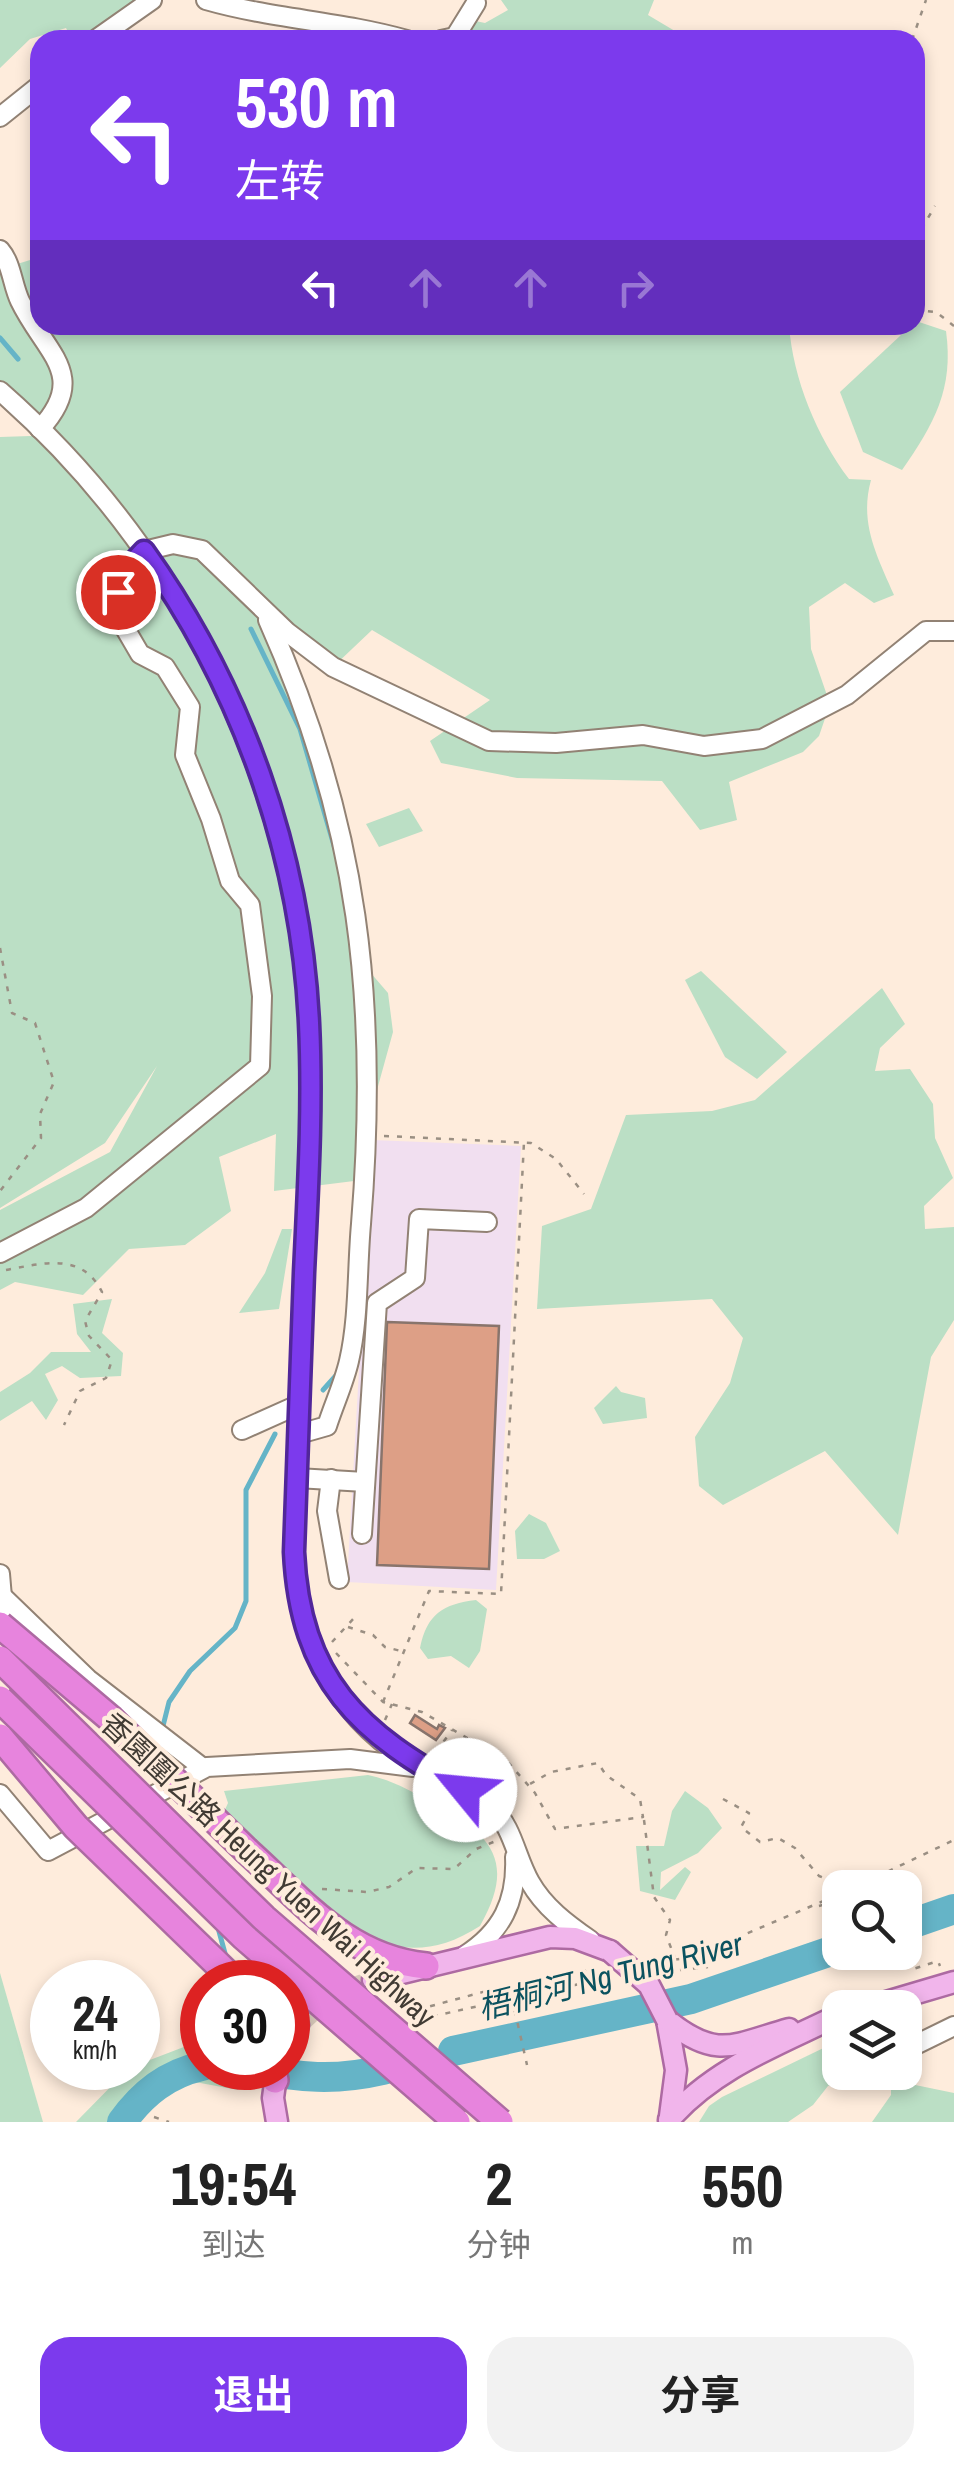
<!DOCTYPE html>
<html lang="zh">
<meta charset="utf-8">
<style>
body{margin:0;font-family:"Archivo Narrow","Noto Sans SC",sans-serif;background:#f2f2f2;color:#222;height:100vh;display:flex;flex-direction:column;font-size:38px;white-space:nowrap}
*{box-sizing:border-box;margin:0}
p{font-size:32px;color:#767676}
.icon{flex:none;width:55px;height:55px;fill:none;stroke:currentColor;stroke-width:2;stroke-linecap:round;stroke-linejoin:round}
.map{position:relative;height:2122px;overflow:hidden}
.panel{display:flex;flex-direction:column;background:#fff;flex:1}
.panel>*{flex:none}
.top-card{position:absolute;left:30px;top:30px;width:895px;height:305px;border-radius:30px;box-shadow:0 5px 15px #0003;background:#7c3aed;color:#fff;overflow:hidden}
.controls{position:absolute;left:822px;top:1870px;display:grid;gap:20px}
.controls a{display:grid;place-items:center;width:100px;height:100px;border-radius:20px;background:#fff;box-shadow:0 5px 15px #0003;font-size:50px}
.speed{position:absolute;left:30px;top:1960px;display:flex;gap:20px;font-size:50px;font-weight:700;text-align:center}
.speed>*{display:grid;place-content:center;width:130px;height:130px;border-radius:50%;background:#fff;box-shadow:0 5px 15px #0003;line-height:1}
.speed small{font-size:25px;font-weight:400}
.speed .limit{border:15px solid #d22;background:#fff;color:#111}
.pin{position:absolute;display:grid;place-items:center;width:85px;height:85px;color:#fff;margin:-42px;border:5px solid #fff;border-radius:50%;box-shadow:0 2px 10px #0007}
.me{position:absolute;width:110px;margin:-55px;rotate:298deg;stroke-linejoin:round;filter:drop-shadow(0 0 8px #0008)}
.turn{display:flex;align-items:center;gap:35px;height:210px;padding:0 40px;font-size:45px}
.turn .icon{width:130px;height:130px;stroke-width:2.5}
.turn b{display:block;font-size:70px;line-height:85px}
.lanes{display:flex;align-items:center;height:95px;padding:0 40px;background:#0003;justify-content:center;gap:50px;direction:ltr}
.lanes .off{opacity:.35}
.eta{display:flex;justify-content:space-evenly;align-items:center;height:170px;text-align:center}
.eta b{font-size:60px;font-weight:700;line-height:70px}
.action{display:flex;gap:20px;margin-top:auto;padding:20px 40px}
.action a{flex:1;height:115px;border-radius:30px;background:#7c3aed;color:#fff;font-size:40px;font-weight:700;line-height:115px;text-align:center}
.action a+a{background:#f2f2f2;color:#222}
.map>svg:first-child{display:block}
.industrial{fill:#f1dff0}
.green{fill:#bbdfc5}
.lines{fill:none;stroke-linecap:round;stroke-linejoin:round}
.stream{stroke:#65b4c7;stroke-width:5}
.river{stroke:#65b4c7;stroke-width:30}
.building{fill:#dd9f86;stroke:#88746c;stroke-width:2.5}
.major-tunnel{stroke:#d8c9ba;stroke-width:20;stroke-dasharray:20 10;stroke-linecap:butt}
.minor-casing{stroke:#928274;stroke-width:22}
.major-casing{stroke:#ad6aa2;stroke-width:25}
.highway-casing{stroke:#ad6aa2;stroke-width:30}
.path{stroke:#9a8f83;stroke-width:2.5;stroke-dasharray:5 8;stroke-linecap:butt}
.minor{stroke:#fff;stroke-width:18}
.major{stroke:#f1b5eb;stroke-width:20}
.highway{stroke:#e784dd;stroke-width:25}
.major-bridge-casing{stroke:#ad6aa2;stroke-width:25;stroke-linecap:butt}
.highway-bridge-casing{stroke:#ad6aa2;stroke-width:30;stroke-linecap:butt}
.path-bridge{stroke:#9a8f83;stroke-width:2.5;stroke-dasharray:5 8;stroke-linecap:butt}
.major-bridge{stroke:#f1b5eb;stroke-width:20}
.highway-bridge{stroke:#e784dd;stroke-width:25}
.route-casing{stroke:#51269a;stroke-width:25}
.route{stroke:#7c3aed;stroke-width:18}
.labels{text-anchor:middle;stroke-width:8;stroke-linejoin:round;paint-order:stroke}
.street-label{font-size:30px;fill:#413b34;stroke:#feecdc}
.water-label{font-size:32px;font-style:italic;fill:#0b525f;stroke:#feecdc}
</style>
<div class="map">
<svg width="954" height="2122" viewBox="0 0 954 2122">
<rect width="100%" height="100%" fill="#feecdc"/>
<polygon class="industrial" points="372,1140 521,1146 496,1590 347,1582"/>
<g class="green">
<polygon points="0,0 152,0 99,40 72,40 66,28 30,39 0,68"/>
<polygon points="501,0 654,0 648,15 690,40 441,40 466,19 485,23 508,10"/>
<path d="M40 257V325H789C793 379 817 437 849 479L871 480C859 523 877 556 894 595L874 603 845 583 809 607 811 649 830 704 819 736 803 752 729 782 737 820 700 830 662 781 517 778 441 763 430 741 490 700 372 630 333 667 287 632 267 642 328 797 357 957 388 993 393 1032 364 1137 362 1180 274 1191 276 1134 219 1157 231 1211 185 1245 129 1249 83 1295 15 1282 0 1290V1210L110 1152 157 1066 105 1143 0 1208V437L61 435 0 383V265L4 268Z"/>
<path d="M916 321 946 331C954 389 934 424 902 470L863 452 840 392Z"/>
<polygon points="409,808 423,831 379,847 366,824"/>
<polygon points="701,971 787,1052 757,1079 725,1057 685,980"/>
<polygon points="882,988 905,1024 880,1048 875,1071 910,1069 933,1104 935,1138 953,1178 924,1206 925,1229 954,1227 954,1320 931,1357 898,1535 825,1451 723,1505 699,1486 695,1437 730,1383 743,1338 712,1299 537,1309 542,1226 591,1209 626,1115 712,1111 755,1100"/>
<polygon points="282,1229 292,1229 279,1309 239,1313 265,1273"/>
<polygon points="112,1299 102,1333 123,1353 121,1376 80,1378 62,1366 45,1374 58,1400 46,1420 32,1401 0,1421 0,1392 30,1373 51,1352 91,1352 77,1334 73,1304"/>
<polygon points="616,1386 621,1392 645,1398 647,1418 603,1424 594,1408"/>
<polygon points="529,1514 546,1523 560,1551 544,1559 517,1559 515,1531"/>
<path d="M476 1600 487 1609 480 1651 469 1668 451 1656 428 1659 420 1648C427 1614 443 1604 476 1600Z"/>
<path d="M368 1775C392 1780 411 1791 433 1803 491 1834 517 1861 480 1926 409 1972 355 1939 305 1886 280 1860 250 1838 223 1814L228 1803 224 1791Z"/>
<polygon points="685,1791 708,1808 722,1828 698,1853 661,1872 660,1890 685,1867 691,1872 675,1900 640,1891 636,1846 664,1846 672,1811"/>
<polygon points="0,1973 43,2122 0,2122"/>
<polygon points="202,2040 202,2068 240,2068 238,2090 195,2082 139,2107 133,2122 76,2122 129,2068"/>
<polygon points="840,2040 840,2072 855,2073 828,2086 813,2105 788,2122 699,2122 709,2106 722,2097"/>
<polygon points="891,2080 954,2093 954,2122 872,2122 891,2095"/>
</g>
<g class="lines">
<g class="stream">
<polyline points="0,338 18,359"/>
<polyline points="251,629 300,729 335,849"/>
<polyline points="323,1390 340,1371"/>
<polyline points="162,1730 169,1702 190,1671 235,1628 246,1601 246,1490 275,1434"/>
<polyline points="217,1924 226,1957"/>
</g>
<g class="river">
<polyline points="905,1926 954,1909"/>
<polyline points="453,2051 691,1999 840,1948"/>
<path d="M252 2068C298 2078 336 2081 383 2070"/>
<path d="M122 2122C143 2093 167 2074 202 2066"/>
</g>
</g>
<g class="building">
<polygon points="387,1322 499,1326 489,1569 377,1565"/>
<polygon points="415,1715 437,1729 439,1725 445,1728 436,1740 410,1723"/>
</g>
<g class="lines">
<polyline class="major-tunnel" points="298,2025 328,1997 373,1980"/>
<g class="minor-casing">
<g id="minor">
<path d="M206 0C272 19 340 21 407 40"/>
<polyline points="95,40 152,0"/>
<polyline points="441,40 455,37 476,3"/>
<polyline points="0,117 40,85"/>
<path d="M0 250C12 264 12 284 20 301 45 353 90 375 40 429"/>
<path d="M0 391C171 541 280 751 305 976 314 1059 309 1143 306 1226 302 1335 298 1444 294 1552 298 1637 332 1712 406 1759 433 1776 467 1786 492 1808 513 1827 516 1858 530 1882 544 1907 567 1924 590 1940"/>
<path d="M268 620C359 824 379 1003 361 1224 357 1268 359 1318 349 1361 344 1383 334 1404 327 1426L299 1434"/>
<polyline points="0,1253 86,1208 260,1066 262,996 250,905 230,881 211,819 185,755 190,707 165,667 140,654 119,618 119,586 144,551 173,544 202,550 287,632 333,667 489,741 556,743 643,735 704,746 762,739 847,695 926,631 954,631"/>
<polyline points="242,1430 300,1404"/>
<polyline points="297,1478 365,1482"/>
<polyline points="331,1479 327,1511 339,1579"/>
<polyline points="362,1534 377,1303 415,1278 419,1219 487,1222"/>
<polyline points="0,1574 3,1609"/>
<polyline points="3,1597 88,1679 203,1768"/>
<polyline points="0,1794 48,1851 207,1767 350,1759 413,1767"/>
<path d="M464 1956C502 1932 517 1901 515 1857"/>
<polyline points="905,2050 954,2026"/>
</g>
</g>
<g class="major-casing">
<g id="major">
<polyline points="373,1980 550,1937 575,1938 610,1951"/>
<polyline points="866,2008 954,1982"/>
<path d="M667 2020C716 2060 733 2045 789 2029"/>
<polyline points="667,2020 676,2070 670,2116"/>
<polyline points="288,2041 298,2025"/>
<path d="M669 2120C714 2068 778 2045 839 2015"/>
<polyline points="277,2122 273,2098 277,2068"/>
</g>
</g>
<g class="highway-casing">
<g id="highway">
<path d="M247 1851C304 1902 347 1958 426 1966"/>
<polyline points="272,2068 275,2080"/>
</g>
</g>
<g class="path">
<polyline points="912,40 926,0"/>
<polyline points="915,240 935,206"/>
<polyline points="915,310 936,312 954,326"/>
<polyline points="0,948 12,1013 35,1023 54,1082 40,1114 41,1138 0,1191"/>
<polyline points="384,1136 531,1143 556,1159 584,1194"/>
<path d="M6 1270C44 1263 82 1252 102 1292L85 1321 89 1336 112 1360 106 1378 80 1391 64 1425"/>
<polyline points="348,1627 373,1635 385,1647 401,1651"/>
<polyline points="332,1642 355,1617"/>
<polyline points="336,1653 383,1702 422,1712 507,1761 535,1793 555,1829 643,1817 640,1799 606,1775 598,1763 551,1772 530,1784"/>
<polyline points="383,1702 429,1591 501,1594 524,1142"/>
<polyline points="385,1720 392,1704"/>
<polyline points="436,1752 452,1730"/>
<polyline points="723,1799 749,1813 741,1827 760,1842 778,1838 795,1848 819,1876 851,1888"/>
<polyline points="644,1820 654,1897 670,1920 666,1935 675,1958"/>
<polyline points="853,1888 954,1840"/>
<polyline points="869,1888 880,1883 882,1888"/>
<polyline points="322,1889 367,1892 389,1887 417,1868 454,1869 476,1849 496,1841"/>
<polyline points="819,1906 840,1900"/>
<polyline points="905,1947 913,1969 938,1961 940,1966"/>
<polyline points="662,1961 689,1958 840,1894"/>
<polyline points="680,1970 708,1967"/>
<polyline points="405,2013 509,1985 563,1980 587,1970"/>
<polyline points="420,2019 593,1981"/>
<polyline points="154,2117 169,2122"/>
</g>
<use href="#minor" class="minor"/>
<use href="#major" class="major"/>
<use href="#highway" class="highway"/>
<g class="major-bridge-casing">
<polyline id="major-bridge" points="610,1951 649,1985 667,2020"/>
</g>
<g class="highway-bridge-casing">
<g id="highway-bridge">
<polyline points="0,1625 111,1719 247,1851"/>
<polyline points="0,1659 264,1918 500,2122"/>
<polyline points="0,1699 244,1937 457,2122"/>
<polyline points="0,1737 76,1827 236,1982"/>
</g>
</g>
<polyline class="path-bridge" points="509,1985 527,2065"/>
<use href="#major-bridge" class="major-bridge"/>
<use href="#highway-bridge" class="highway-bridge"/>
</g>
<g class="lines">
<g class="route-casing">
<path id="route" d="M118 592 128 568 144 551C242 688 301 854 309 1023 313 1106 308 1189 304 1273 301 1366 298 1459 294 1552 300 1679 359 1734 465 1790"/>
</g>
<use href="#route" class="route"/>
</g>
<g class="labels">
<g class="street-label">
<text transform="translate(268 1870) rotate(43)" y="10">香園圍公路 Heung Yuen Wai Highway</text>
</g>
<g class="water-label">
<text transform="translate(610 1976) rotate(-14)" y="11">梧桐河 Ng Tung River</text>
</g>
</g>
</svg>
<div class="controls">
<a><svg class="icon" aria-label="search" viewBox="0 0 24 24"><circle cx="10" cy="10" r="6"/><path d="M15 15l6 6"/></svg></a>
<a><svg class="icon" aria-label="layers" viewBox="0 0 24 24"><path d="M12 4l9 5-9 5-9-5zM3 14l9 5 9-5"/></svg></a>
</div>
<div class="speed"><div>24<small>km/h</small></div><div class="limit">30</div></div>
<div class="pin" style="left:118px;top:592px;background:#d93025"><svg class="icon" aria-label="arrive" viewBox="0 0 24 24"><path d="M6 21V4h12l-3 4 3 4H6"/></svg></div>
<svg class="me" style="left:465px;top:1790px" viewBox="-20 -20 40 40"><circle r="19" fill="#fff"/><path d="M0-13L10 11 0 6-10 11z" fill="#7c3aed"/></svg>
<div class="top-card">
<div class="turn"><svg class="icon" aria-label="left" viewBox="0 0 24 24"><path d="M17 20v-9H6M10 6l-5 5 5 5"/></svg><div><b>530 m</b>左转</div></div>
<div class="lanes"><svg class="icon" aria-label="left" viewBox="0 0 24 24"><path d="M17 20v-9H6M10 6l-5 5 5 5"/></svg><svg class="icon off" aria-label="ahead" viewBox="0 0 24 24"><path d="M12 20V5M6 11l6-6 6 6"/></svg><svg class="icon off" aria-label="ahead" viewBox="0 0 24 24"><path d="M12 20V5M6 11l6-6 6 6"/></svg><svg class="icon off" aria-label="right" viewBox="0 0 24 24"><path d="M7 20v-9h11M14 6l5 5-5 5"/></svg></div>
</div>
</div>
<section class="panel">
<div class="eta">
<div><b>19:54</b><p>到达</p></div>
<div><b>2</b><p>分钟</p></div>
<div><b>550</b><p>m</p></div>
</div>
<div class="action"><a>退出</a><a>分享</a></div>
</section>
